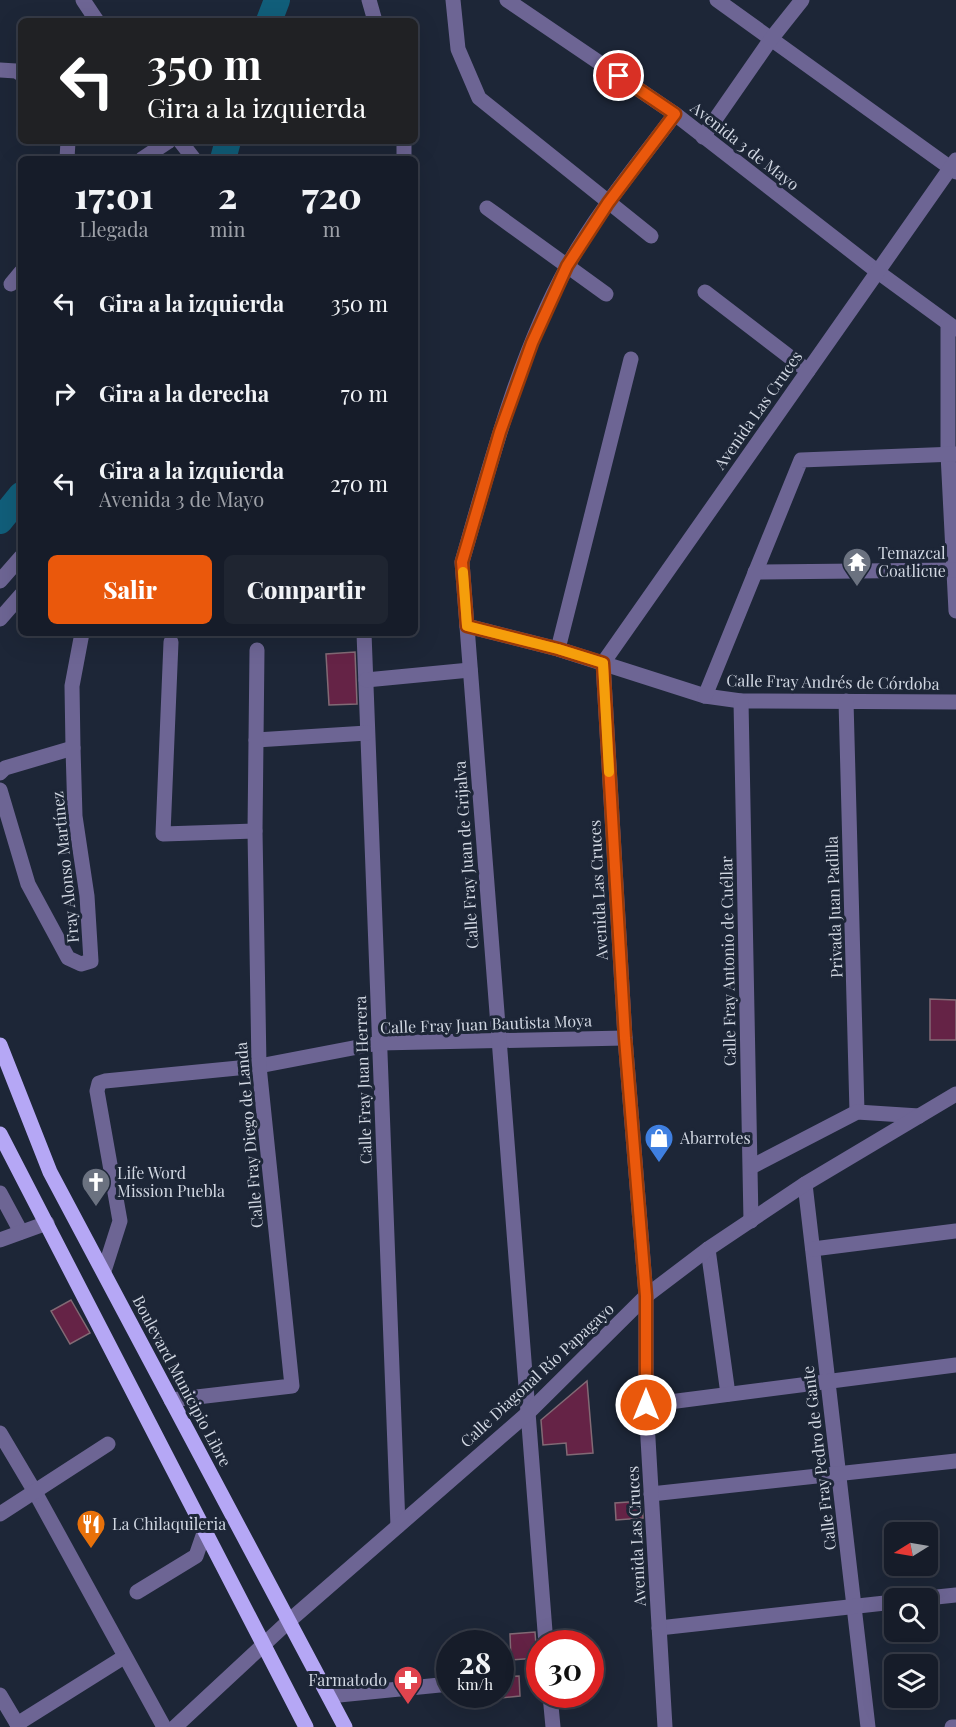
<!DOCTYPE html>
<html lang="es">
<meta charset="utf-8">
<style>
body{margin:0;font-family:"Playfair Display",serif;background:#1f2531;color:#f1f3f6;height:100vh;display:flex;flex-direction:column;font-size:22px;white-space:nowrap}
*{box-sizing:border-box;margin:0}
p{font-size:20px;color:#9ea1a8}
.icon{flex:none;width:33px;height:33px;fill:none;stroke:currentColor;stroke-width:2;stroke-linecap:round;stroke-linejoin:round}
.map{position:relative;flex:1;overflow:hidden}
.side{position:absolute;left:18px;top:156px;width:400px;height:480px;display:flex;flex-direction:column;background:#161c29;border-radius:9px;box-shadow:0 6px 24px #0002,0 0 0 2px #353a46}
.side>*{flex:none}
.guide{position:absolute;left:18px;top:18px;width:400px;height:126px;border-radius:9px;box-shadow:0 6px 24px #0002,0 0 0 2px #353a46;background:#202124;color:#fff;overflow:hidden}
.needle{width:39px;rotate:259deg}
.buttons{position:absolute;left:884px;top:1522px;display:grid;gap:12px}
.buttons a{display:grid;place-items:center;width:54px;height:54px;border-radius:9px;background:#161c29;box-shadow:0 6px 24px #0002,0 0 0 2px #353a46;font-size:30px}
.speed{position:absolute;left:436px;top:1630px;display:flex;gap:12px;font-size:30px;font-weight:700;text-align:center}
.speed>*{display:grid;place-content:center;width:78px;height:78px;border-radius:50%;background:#161c29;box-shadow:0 6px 24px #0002,0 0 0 2px #353a46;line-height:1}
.speed small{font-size:15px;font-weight:400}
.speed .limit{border:9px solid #d22;background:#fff;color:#111}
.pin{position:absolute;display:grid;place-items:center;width:51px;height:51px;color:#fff;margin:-26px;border:3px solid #fff;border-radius:50%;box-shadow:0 2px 6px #0007}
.me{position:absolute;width:66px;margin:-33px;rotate:0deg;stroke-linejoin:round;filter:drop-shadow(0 0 4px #0008)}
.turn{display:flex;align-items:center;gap:21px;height:126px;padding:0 30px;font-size:27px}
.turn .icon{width:78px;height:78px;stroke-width:2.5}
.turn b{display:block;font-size:42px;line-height:51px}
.eta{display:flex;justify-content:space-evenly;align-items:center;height:102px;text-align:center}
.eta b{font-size:36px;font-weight:800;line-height:42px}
.action{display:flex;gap:12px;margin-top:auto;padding:12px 30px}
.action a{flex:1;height:69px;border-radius:9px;background:#ea580c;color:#fff;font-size:24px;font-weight:800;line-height:69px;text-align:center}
.action a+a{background:#1f2531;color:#f1f3f6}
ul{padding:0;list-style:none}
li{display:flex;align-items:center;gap:18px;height:90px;padding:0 30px}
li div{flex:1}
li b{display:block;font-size:22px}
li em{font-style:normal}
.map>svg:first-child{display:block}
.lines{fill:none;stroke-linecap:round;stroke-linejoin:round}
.river{stroke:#115e7a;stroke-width:26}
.building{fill:#652346;stroke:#826a75;stroke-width:1.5}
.minor{stroke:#6d6594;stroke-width:15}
.major{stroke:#b5a7f5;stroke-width:15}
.route-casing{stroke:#983908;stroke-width:15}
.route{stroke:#ea580c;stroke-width:10}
.slow{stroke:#f59e0b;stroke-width:10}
.labels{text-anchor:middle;stroke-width:6;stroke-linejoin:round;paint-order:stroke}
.street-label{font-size:16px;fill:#d1d7e2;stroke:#1d2637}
.poi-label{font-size:16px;fill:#d1d7e2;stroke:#1d2637;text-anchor:start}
</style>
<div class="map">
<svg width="956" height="1727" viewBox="0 0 956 1727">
<rect width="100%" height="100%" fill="#1d2637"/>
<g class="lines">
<g class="river">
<polyline points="269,21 277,0"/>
<polyline points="223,159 228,141"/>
<polyline points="0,521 21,495"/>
</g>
</g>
<g class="building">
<polygon points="355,652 357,704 329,705 326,654"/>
<polygon points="930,999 956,1000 956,1040 930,1040"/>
<polygon points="71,1300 90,1333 70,1344 51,1311"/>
<polygon points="587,1381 593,1453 567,1455 566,1443 543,1445 541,1420"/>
<polygon points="642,1501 643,1518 616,1520 615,1503"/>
<polygon points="535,1632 537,1658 511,1660 510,1634"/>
<polygon points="519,1676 520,1696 501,1698 501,1677"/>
</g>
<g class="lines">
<g class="minor">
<polyline points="83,0 97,21"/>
<polyline points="369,0 375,21"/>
<polyline points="453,0 458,49 479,98 651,236"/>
<polyline points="507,0 675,114 878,272 956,329"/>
<polyline points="717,0 956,172"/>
<polyline points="0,70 16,71 21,74"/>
<polyline points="703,137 771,39 802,0"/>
<polyline points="180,141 194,159"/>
<polyline points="404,141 404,159"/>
<polyline points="67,159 68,141"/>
<polyline points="142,159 169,141"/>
<polyline points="487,208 606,294"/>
<polyline points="11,284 21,272"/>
<polyline points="705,292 808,371"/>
<polyline points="948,324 948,454 956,611"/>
<polyline points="755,572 956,570"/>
<polyline points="0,581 21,557"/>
<polyline points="0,619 21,595"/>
<polyline points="467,626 558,649 705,696 741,701 956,702"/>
<polyline points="364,633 398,1526"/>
<polyline points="171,642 163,834 255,831"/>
<polyline points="558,649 631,359"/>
<polyline points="366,680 470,670"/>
<polyline points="705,696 801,460 956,454"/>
<polyline points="741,701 751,1221"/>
<polyline points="846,701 857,1112"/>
<polyline points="256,740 367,733"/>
<polyline points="0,773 5,768 73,748"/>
<polyline points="0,790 28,884 68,958 81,964 91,961 87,896 75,816 73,748 72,686 82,633"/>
<polyline points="751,1167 857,1112 919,1116"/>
<polyline points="805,1184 868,1727"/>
<polyline points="0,1193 21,1232"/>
<polyline points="0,1240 47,1223"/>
<polyline points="708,1249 728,1394"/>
<polyline points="813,1249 956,1231"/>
<polyline points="104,1271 120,1221 97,1091 99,1083 105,1081 259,1066 379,1043 625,1038"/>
<polyline points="171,1400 292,1386 259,1066 255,831 257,650"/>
<polyline points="646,1405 956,1365"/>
<polyline points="0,1433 35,1492 164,1727"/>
<polyline points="651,1494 956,1461"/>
<polyline points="0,1514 108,1444"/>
<polyline points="137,1592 196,1556 205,1530"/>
<polyline points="918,1599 956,1595"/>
<polyline points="659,1628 894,1602"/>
<path d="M546 1644 462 562C490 465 518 356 567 267 597 212 638 164 675 114"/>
<polyline points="0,1695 19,1727"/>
<polyline points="550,1695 553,1727"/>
<polyline points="329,1696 450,1684"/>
<polyline points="17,1724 124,1657"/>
<polyline points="175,1727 289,1621 528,1413 646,1296 708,1249 805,1184 956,1094"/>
<polyline points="665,1727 646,1405 646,1296 625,1038 603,663 956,160"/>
<polyline points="952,1727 956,1727"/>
</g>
<g class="major">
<polyline points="0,1045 50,1172 345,1727"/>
<polyline points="0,1134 306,1727"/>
</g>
</g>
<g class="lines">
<g class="route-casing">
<polyline id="route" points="619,76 675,114 608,203 567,266 532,343 500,432 462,562 467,626 558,649 603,663 625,1038 646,1296 646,1405"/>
</g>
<use href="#route" class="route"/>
<polyline class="slow" points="463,572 467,626 558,649 603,663 609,772"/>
</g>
<defs>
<g id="temple-pin" transform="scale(1.5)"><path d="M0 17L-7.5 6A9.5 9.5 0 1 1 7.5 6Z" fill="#6b7280" stroke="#1d2637"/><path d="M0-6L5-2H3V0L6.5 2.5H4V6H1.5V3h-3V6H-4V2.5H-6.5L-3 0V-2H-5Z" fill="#fff"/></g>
<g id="shop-pin" transform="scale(1.5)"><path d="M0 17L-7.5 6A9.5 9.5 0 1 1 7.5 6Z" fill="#3f7fe0" stroke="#1d2637"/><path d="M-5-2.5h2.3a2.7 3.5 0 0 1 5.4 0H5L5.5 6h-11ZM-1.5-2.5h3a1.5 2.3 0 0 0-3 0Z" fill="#fff"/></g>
<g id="church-pin" transform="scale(1.5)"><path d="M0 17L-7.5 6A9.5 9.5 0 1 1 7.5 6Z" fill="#6b7280" stroke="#1d2637"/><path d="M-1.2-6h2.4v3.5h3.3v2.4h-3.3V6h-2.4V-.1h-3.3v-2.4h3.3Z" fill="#fff"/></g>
<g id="restaurant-pin" transform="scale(1.5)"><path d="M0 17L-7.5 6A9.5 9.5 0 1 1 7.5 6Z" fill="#e8710a" stroke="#1d2637"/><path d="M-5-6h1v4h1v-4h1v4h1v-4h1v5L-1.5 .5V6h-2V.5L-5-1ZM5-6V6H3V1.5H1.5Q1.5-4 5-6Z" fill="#fff"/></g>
<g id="pharmacy-pin" transform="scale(1.5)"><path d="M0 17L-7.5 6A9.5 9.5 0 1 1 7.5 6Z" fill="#e0444e" stroke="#1d2637"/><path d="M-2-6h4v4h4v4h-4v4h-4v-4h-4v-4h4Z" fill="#fff"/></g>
</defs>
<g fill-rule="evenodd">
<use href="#temple-pin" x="857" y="562"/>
<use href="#shop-pin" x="659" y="1138"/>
<use href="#church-pin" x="96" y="1182"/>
<use href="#restaurant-pin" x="91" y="1524"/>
<use href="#pharmacy-pin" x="408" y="1680"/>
</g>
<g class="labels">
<g class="street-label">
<text transform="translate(745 146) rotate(38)" y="6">Avenida 3 de Mayo</text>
<text transform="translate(758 410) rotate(-55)" y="6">Avenida Las Cruces</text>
<text transform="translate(833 682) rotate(1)" y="6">Calle Fray Andrés de Córdoba</text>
<text transform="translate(466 855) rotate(-94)" y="6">Calle Fray Juan de Grijalva</text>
<text transform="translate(65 867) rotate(-96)" y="6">Fray Alonso Martínez</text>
<text transform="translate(598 890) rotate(-93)" y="6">Avenida Las Cruces</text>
<text transform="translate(834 907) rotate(-92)" y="6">Privada Juan Padilla</text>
<text transform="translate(728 961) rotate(-91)" y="6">Calle Fray Antonio de Cuéllar</text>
<text transform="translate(486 1024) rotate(-2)" y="6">Calle Fray Juan Bautista Moya</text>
<text transform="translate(363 1080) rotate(-92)" y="6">Calle Fray Juan Herrera</text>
<text transform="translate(249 1135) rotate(-95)" y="6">Calle Fray Diego de Landa</text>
<text transform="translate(537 1375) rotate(-43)" y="6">Calle Diagonal Río Papagayo</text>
<text transform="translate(182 1381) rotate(62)" y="6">Boulevard Municipio Libre</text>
<text transform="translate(819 1458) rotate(-97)" y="6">Calle Fray Pedro de Gante</text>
<text transform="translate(636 1536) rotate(-93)" y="6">Avenida Las Cruces</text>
</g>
<g class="poi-label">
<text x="878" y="559">Temazcal<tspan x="878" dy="18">Coatlicue</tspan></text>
<text x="680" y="1144">Abarrotes</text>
<text x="117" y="1179">Life Word<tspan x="117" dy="18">Mission Puebla</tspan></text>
<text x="112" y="1530">La Chilaquileria</text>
<text x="387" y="1686" text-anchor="end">Farmatodo</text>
</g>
</g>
</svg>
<div class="buttons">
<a><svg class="needle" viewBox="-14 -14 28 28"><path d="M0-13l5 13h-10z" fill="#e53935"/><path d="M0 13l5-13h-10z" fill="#9ea1a8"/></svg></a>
<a><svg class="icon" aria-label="search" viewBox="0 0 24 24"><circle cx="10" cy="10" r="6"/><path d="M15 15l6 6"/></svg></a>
<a><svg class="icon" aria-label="layers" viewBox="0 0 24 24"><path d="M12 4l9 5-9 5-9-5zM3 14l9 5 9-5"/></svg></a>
</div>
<div class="speed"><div>28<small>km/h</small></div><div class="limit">30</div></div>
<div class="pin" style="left:619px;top:76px;background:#d93025"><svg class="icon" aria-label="arrive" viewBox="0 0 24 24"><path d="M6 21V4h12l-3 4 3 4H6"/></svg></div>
<svg class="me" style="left:646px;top:1405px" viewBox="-20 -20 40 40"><circle r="17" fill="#ea580c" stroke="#fff" stroke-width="3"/><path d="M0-11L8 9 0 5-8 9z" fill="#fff"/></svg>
<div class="guide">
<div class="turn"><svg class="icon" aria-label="left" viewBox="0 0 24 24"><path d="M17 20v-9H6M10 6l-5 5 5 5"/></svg><div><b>350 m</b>Gira a la izquierda</div></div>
</div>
<section class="side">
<div class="eta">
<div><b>17:01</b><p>Llegada</p></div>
<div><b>2</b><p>min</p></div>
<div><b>720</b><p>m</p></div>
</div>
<ul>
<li><svg class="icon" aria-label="left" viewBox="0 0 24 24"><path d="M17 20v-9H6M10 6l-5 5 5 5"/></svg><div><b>Gira a la izquierda</b></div><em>350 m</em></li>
<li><svg class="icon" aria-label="right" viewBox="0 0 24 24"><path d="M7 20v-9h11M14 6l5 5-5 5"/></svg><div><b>Gira a la derecha</b></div><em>70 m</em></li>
<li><svg class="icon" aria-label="left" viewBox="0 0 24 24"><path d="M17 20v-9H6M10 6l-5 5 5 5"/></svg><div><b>Gira a la izquierda</b><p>Avenida 3 de Mayo</p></div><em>270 m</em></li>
</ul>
<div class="action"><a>Salir</a><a>Compartir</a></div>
</section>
</div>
